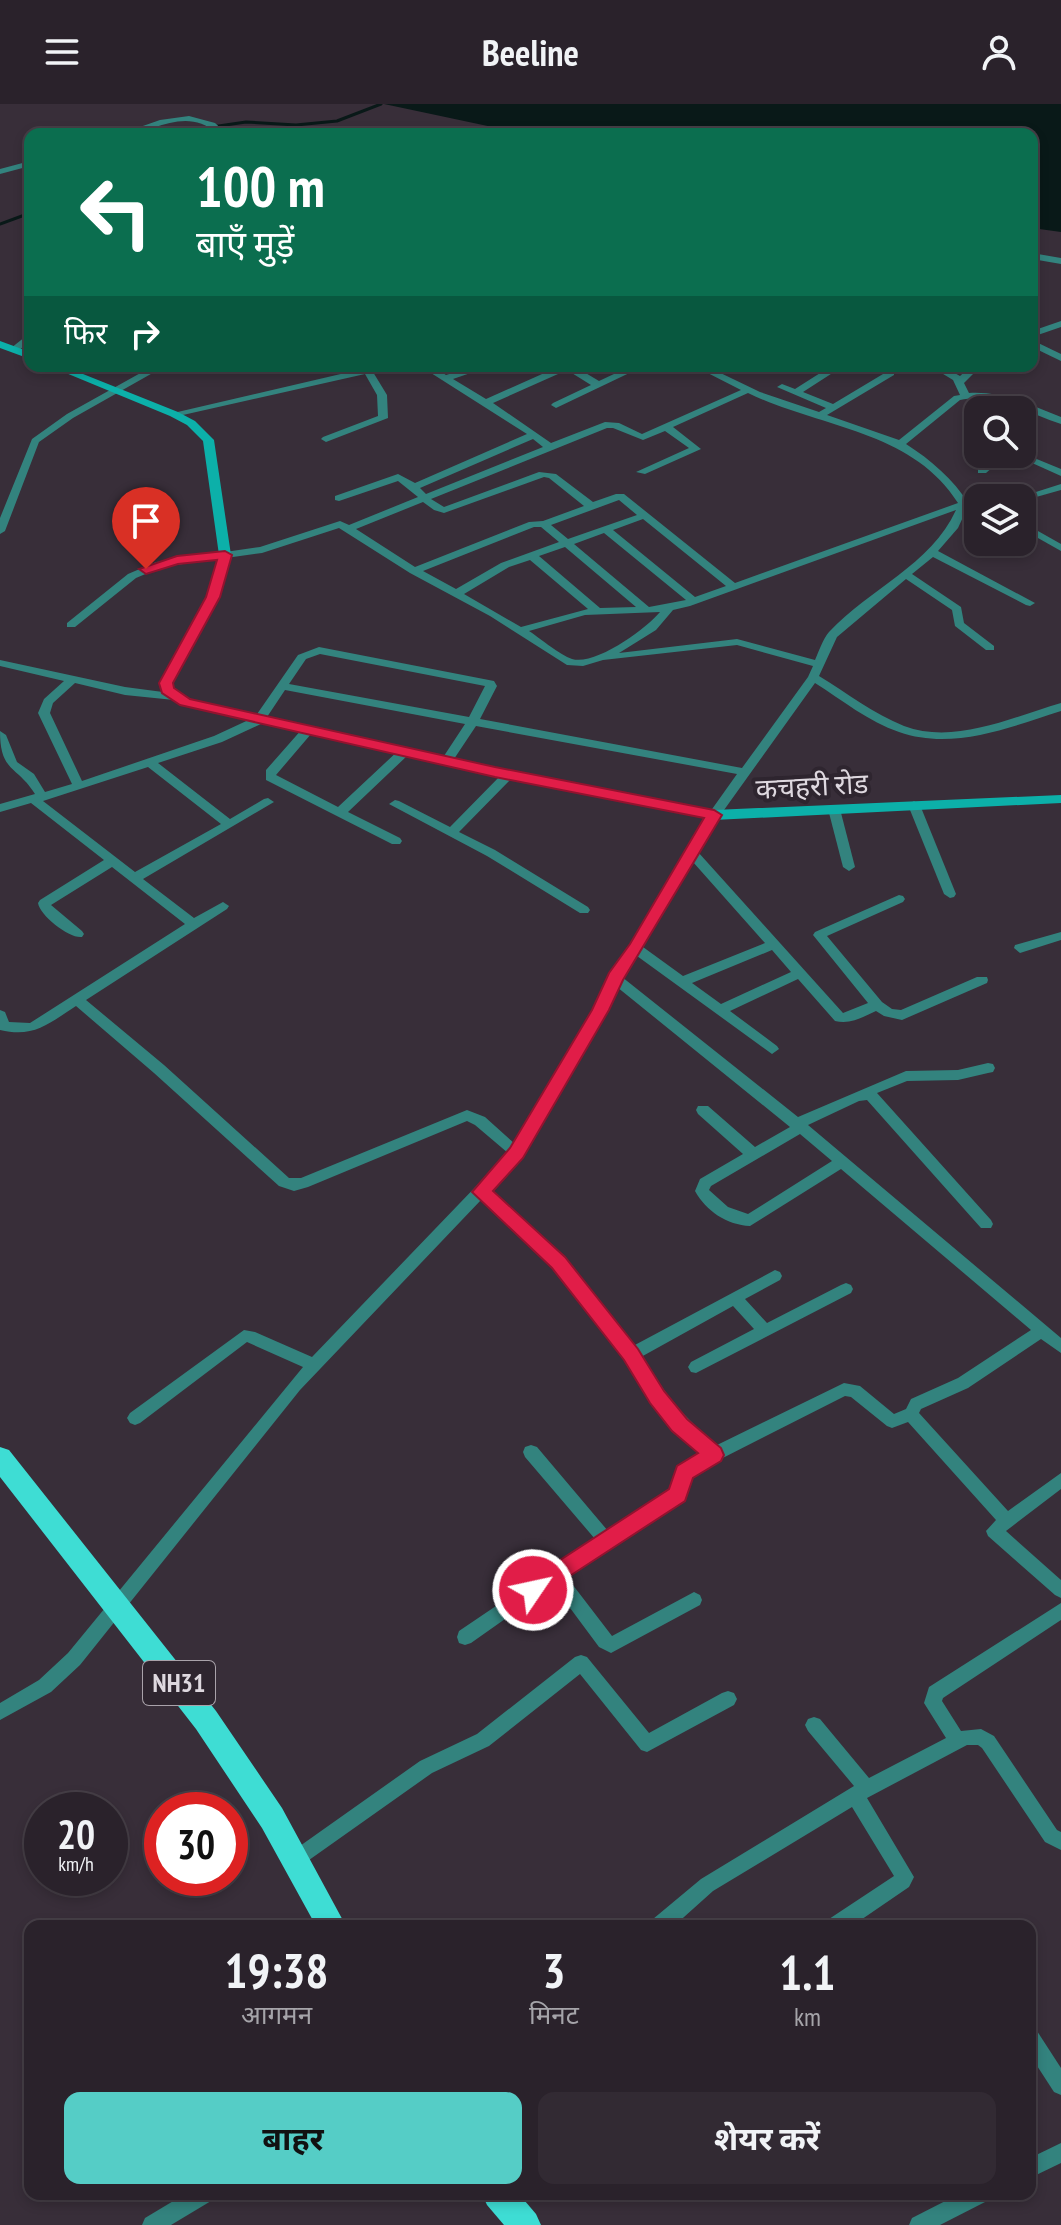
<!DOCTYPE html>
<html lang="hi">
<meta charset="utf-8">
<style>
body{margin:0;font-family:"PT Sans Narrow","Noto Sans Devanagari",sans-serif;background:#322a33;color:#f1f3f6;height:100vh;display:flex;flex-direction:column;font-size:30px;white-space:nowrap}
*{box-sizing:border-box;margin:0}
p{font-size:26px;color:#a5a4a9}
.icon{flex:none;width:44px;height:44px;fill:none;stroke:currentColor;stroke-width:2;stroke-linecap:round;stroke-linejoin:round}
.map{position:relative;flex:1;overflow:hidden}
.details{position:absolute;left:24px;top:1816px;width:1012px;height:280px;display:flex;flex-direction:column;background:#2a222b;border-radius:16px;box-shadow:0 4px 12px #0003,0 0 0 2px #463f47}
.details>*{flex:none}
.top-card{position:absolute;left:24px;top:24px;width:1014px;height:244px;border-radius:16px;box-shadow:0 4px 12px #0003,0 0 0 2px #463f47;background:#0b6e4f;color:#fff;overflow:hidden}
.fabs{position:absolute;left:964px;top:292px;display:grid;gap:16px}
.fabs a{display:grid;place-items:center;width:72px;height:72px;border-radius:16px;background:#2a222b;box-shadow:0 4px 12px #0003,0 0 0 2px #463f47;font-size:40px}
.speed{position:absolute;left:24px;top:1688px;display:flex;gap:16px;font-size:40px;font-weight:700;text-align:center}
.speed>*{display:grid;place-content:center;width:104px;height:104px;border-radius:50%;background:#2a222b;box-shadow:0 4px 12px #0003,0 0 0 2px #463f47;line-height:1}
.speed small{font-size:20px;font-weight:400}
.speed .limit{border:12px solid #d22;background:#fff;color:#111}
.pin{position:absolute;display:grid;place-items:center;width:68px;height:68px;color:#fff;margin:-82px -34px;border-radius:50% 50% 50% 0;rotate:-45deg;box-shadow:0 0 8px #0007}
.pin .icon{rotate:45deg}
.me{position:absolute;width:88px;margin:-44px;rotate:56deg;stroke-linejoin:round;filter:drop-shadow(0 0 6px #0008)}
.turn{display:flex;align-items:center;gap:28px;height:168px;padding:0 40px;font-size:36px}
.turn .icon{width:104px;height:104px;stroke-width:2.5}
.turn b{display:block;font-size:56px;line-height:68px}
.then{display:flex;align-items:center;height:76px;padding:0 40px;background:#0003;gap:16px;font-size:30px}
.eta{display:flex;justify-content:space-evenly;align-items:center;height:136px;text-align:center}
.eta b{font-size:48px;font-weight:700;line-height:56px}
.primary-button{display:flex;gap:16px;margin-top:auto;padding:16px 40px}
.primary-button a{flex:1;height:92px;border-radius:16px;background:#55cdc6;color:#111;font-size:32px;font-weight:700;line-height:92px;text-align:center}
.primary-button a+a{background:#322a33;color:#f1f3f6}
header{display:flex;justify-content:space-between;align-items:center;height:104px;padding:0 40px;background:#2a222b;font-size:36px;font-weight:700}
.map>svg:first-child{display:block}
.water{fill:#091918}
.lines{fill:none;stroke-linecap:round;stroke-linejoin:round}
.stream{stroke:#091918;stroke-width:3}
.minor{fill:#33837e;fill-rule:evenodd}
.secondary{fill:#0cb0a9;fill-rule:evenodd}
.trunk{fill:#3eddd4;fill-rule:evenodd}
.route{fill:#e11d48;stroke:#92132f;stroke-width:2}
.labels{text-anchor:middle;stroke-width:8;stroke-linejoin:round;paint-order:stroke}
.shield{fill:#2e252f;stroke:#a9a2aa;stroke-width:2}
.shield-label{font-size:26px;font-weight:bold;fill:#ded8df}
.street-label{font-size:28px;fill:#ded8df;stroke:#2e252f}
</style>
<header><svg class="icon" aria-label="menu" viewBox="0 0 24 24"><path d="M4 6h16M4 12h16M4 18h16"/></svg>Beeline<svg class="icon" aria-label="person" viewBox="0 0 24 24"><circle cx="12" cy="8" r="4"/><path d="M4 21q1-7 8-7t8 7"/></svg></header>
<div class="map">
<svg width="1061" height="2121" viewBox="0 0 1061 2121">
<rect width="100%" height="100%" fill="#382e39"/>
<polygon class="water" points="384,0 1061,0 1061,128 1032,124 1032,30 525,30"/>
<g class="lines">
<g class="stream">
<polyline points="203,30 205,24 246,18 296,21 337,17 381,0"/>
<polyline points="0,120 30,109"/>
</g>
<g class="minor">
<path d="M189 12 215 19 227 30H218C184 1 156 30 120 30L160 16Z"/>
<polygon points="30,57 30,62 0,70 0,65"/>
<polygon points="1032,149 1061,154 1061,160 1032,155"/>
<polygon points="1061,217 1061,223 1032,233 1032,227"/>
<polygon points="30,229 30,237 17,248 11,248 11,244"/>
<polygon points="1032,236 1061,250 1061,257 1032,243"/>
<polygon points="153,262 165,262 73,314 39,338 5,427 0,430 0,414 32,335 67,310"/>
<polygon points="375,262 393,262 373,268 387,291 388,314 326,338 321,335 323,333 378,312 377,291 365,270 174,313 169,310"/>
<path d="M420 262H432L446 271 476 262H491L453 275 486 295 560 262H574L599 277 631 262H644L556 304 551 301 553 299 591 281 567 266 493 299 551 339 605 318 619 319 642 330 741 286 694 262H706L760 288 819 308 826 304 777 283 782 280 795 285 828 264H834V268L803 288 833 300 888 267H894V271L827 311 899 336 954 292 960 291 953 276 930 262H942L960 272 971 262H981L964 279 969 289C1002 287 1031 301 1061 313V320C1027 309 997 289 960 296L906 340C931 356 953 375 969 400L967 405 978 402V408L964 411 958 424 938 447 1035 499 1030 502 1026 501 933 453 912 470 961 503 964 519 994 542V546H986L955 522 952 506 906 475 837 533 819 572C847 589 874 610 904 622 955 641 1012 613 1061 599V607C1010 623 953 647 899 628 869 618 842 596 815 579L719 713 698 748 843 909 868 899 813 831 815 828 899 791 903 792 905 795 903 798 827 832 882 898 892 905 901 906 977 873H987L988 876 987 879 902 916 884 912 876 907C863 913 850 921 835 917L798 875 730 907 777 942 779 945 772 950 637 852 622 873 798 1013 906 967 958 966 988 959 993 960 995 964 993 968 988 969 958 976 907 977 877 989 991 1116 993 1120 991 1124H981L867 996 859 997 808 1021 1061 1234V1249L1041 1235 968 1284 921 1305 919 1309 1008 1407 1061 1369V1385L1006 1427 1061 1476V1494L1055 1491 988 1432 986 1427 996 1416 908 1318 892 1324 887 1322 851 1293 845 1292 705 1363 688 1376 683 1396 566 1472 612 1532 694 1488 700 1491 702 1496 700 1501 611 1549 599 1543 553 1481 471 1539 465 1541 459 1539 457 1533 459 1527 595 1435 525 1353 523 1348 525 1343 531 1341 537 1343 608 1427 670 1387 675 1367 701 1349C642 1295 608 1220 554 1162 531 1138 505 1118 481 1096L300 1286 80 1561 51 1588 0 1616V1599L39 1576 68 1549 303 1263 247 1238 140 1319 135 1321 130 1319 127 1314 130 1309 244 1226 255 1228 312 1253 508 1049 475 1021 467 1017 308 1083 294 1087 279 1082 154 969 76 902C48 920 34 934 0 926V906L5 908 9 918 30 919 185 820 112 763 51 801 82 827 84 830 82 833C70 835 40 812 38 799L40 796 104 756 31 699 0 708V700L35 690C17 661 0 669 0 627L6 631 17 658 34 670 45 688 72 680 38 609 44 595 64 577 0 562V556L125 583 178 590 180 592 174 596 125 591 75 579 53 599 50 609 82 677 214 632 255 613 298 551 319 543 494 577 497 582 480 615 742 664 808 573 813 562 737 541 603 556 583 562 567 561 490 512 410 469 339 424 262 449 162 463 136 474 75 523H67V519L128 470 156 458 260 443 340 417 349 421 418 393 398 377 339 397 335 396V392L398 370 415 379 527 330ZM748 289C820 324 912 326 958 399L735 479 624 390H616L593 398 556 370 539 368 444 403 431 395 607 324H613L643 336 665 327 689 344 636 368 645 370 701 345 673 323ZM533 335 543 343 426 390 420 384ZM544 373 549 374 584 402 543 417 529 418 415 463 356 425 423 398 434 406 444 409ZM619 396 637 411 568 435 551 421ZM956 406C931 461 869 485 829 528 823 535 819 547 815 556L737 535 619 549 656 526 673 506 690 502ZM643 415 726 482 695 493 613 426ZM534 423H541L559 438 501 459 456 485 423 467ZM604 429 686 496 649 503 574 440ZM565 443 636 503 600 504 539 452ZM530 456 588 505 521 523 464 490 509 463ZM660 508C646 525 595 562 572 555 560 551 541 535 529 527L585 511ZM320 550 485 582 469 613 289 580 306 555ZM285 586 465 620 440 658 446 662 450 661 476 622 737 670 710 708 631 841 610 871 594 906 515 1040 485 1013 467 1006 301 1074H289L164 961 86 896 227 805 229 802 223 798 194 814 143 775 274 698 268 694 264 695 230 715 158 659 222 638 263 619ZM148 663 221 720 135 768 43 697ZM693 758 765 839 683 872 643 843ZM772 846 791 868 721 900 692 879ZM617 883 790 1023 755 1043 708 1002H698L696 1006 698 1010 743 1050 700 1075 695 1087C706 1107 727 1121 750 1122L841 1065 1031 1226 958 1274 911 1295 906 1305 894 1310 860 1282 844 1279 715 1342 674 1300 641 1253 733 1202 754 1225 691 1258 688 1263 691 1268 696 1269 851 1189 853 1185 851 1181 846 1179 841 1181 767 1219 745 1195 780 1176 782 1172 780 1168 775 1166 633 1242 564 1154 490 1087 522 1053 607 906ZM800 1030 832 1057 748 1110 728 1103 709 1086 711 1082Z"/>
<polygon points="1022,349 1061,365 1061,372 1012,350"/>
<polygon points="997,350 1008,350 986,369 978,369 978,365"/>
<polygon points="1061,380 1061,386 1022,397 1022,394 1017,394"/>
<polygon points="1022,418 1061,440 1061,447 1022,425"/>
<polygon points="307,623 313,627 311,630 276,671 338,703 400,645 408,645 408,651 348,708 400,734 402,737 400,740 392,740 266,676 266,666 303,624"/>
<polygon points="508,667 514,671 512,674 459,728 495,746 588,803 590,806 588,809 580,809 487,752 389,700 395,696 399,697 450,723 504,668"/>
<polygon points="914,697 920,701 956,790 954,793 950,794 944,790 908,701"/>
<polygon points="834,701 840,705 855,763 849,767 843,763 828,705"/>
<polygon points="1061,828 1061,836 1020,849 1014,844 1015,841"/>
<polygon points="1061,1499 1061,1516 943,1594 942,1597 961,1627 981,1625 994,1632 1057,1726 1061,1728 1061,1746 1045,1738 982,1644 978,1641 967,1641 867,1694 914,1773 909,1783 852,1822 827,1822 829,1815 894,1772 852,1703 713,1787 674,1822 651,1822 653,1815 701,1775 854,1682 808,1627 805,1621 808,1615 814,1613 820,1615 869,1674 946,1634 924,1599 929,1583"/>
<polygon points="581,1551 587,1553 649,1629 722,1589 728,1587 734,1589 737,1595 734,1601 647,1648 641,1646 580,1570 489,1642 432,1669 302,1761 296,1764 290,1761 287,1755 290,1749 420,1657 477,1630 575,1553"/>
<polygon points="1030,1924 1037,1927 1061,1964 1061,1991 1054,1988 1030,1951"/>
<polygon points="1061,2039 1061,2059 1030,2074 1030,2054"/>
<polygon points="185,2090 214,2090 211,2097 171,2121 142,2121 145,2114"/>
<polygon points="959,2090 990,2090 987,2097 940,2121 909,2121 912,2114"/>
</g>
<g class="secondary">
<polygon points="0,237 30,248 30,255 0,244"/>
<polygon points="49,262 63,262 178,308 195,317 214,336 231,451 219,493 172,579 173,583 189,595 495,664 714,706 1061,691 1061,699 714,716 495,672 180,601 162,588 160,579 207,493 219,451 203,337 187,321 170,312"/>
</g>
<g class="trunk">
<polygon points="0,1343 9,1346 216,1607 282,1704 346,1822 316,1822 262,1724 196,1625 0,1373"/>
<polygon points="482,2090 519,2090 536,2110 541,2121 504,2121 487,2101"/>
</g>
</g>
<polygon class="route" points="225,447 232,451 220,493 173,579 174,584 190,595 495,663 714,706 722,711 623,876 609,906 523,1054 493,1087 565,1153 638,1245 664,1287 687,1315 721,1344 724,1351 721,1357 693,1374 685,1397 533,1496 525,1493 522,1486 525,1479 669,1385 677,1362 698,1349 672,1327 650,1299 624,1256 552,1164 472,1088 510,1044 592,906 609,869 630,840 704,714 495,673 180,601 162,589 159,579 206,493 217,456 178,460 146,470 139,465 177,452"/>
<g class="labels">
<rect class="shield" x="143" y="1557" width="72" height="44" rx="6"/>
<g class="shield-label">
<text x="179" y="1588">NH31</text>
</g>
<g class="street-label">
<text transform="translate(812 682) rotate(-3)" y="10">कचहरी रोड</text>
</g>
</g>
</svg>
<div class="fabs">
<a><svg class="icon" aria-label="search" viewBox="0 0 24 24"><circle cx="10" cy="10" r="6"/><path d="M15 15l6 6"/></svg></a>
<a><svg class="icon" aria-label="layers" viewBox="0 0 24 24"><path d="M12 4l9 5-9 5-9-5zM3 14l9 5 9-5"/></svg></a>
</div>
<div class="speed"><div>20<small>km/h</small></div><div class="limit">30</div></div>
<div class="pin" style="left:146px;top:465px;background:#d93025"><svg class="icon" aria-label="arrive" viewBox="0 0 24 24"><path d="M6 21V4h12l-3 4 3 4H6"/></svg></div>
<svg class="me" style="left:533px;top:1486px" viewBox="-20 -20 40 40"><circle r="17" fill="#e11d48" stroke="#fff" stroke-width="3"/><path d="M0-11L8 9 0 5-8 9z" fill="#fff"/></svg>
<div class="top-card">
<div class="turn"><svg class="icon" aria-label="left" viewBox="0 0 24 24"><path d="M17 20v-9H6M10 6l-5 5 5 5"/></svg><div><b>100 m</b>बाएँ मुड़ें</div></div>
<div class="then">फिर<svg class="icon" aria-label="right" viewBox="0 0 24 24"><path d="M7 20v-9h11M14 6l5 5-5 5"/></svg></div>
</div>
<section class="details">
<div class="eta">
<div><b>19:38</b><p>आगमन</p></div>
<div><b>3</b><p>मिनट</p></div>
<div><b>1.1</b><p>km</p></div>
</div>
<div class="primary-button"><a>बाहर</a><a>शेयर करें</a></div>
</section>
</div>
